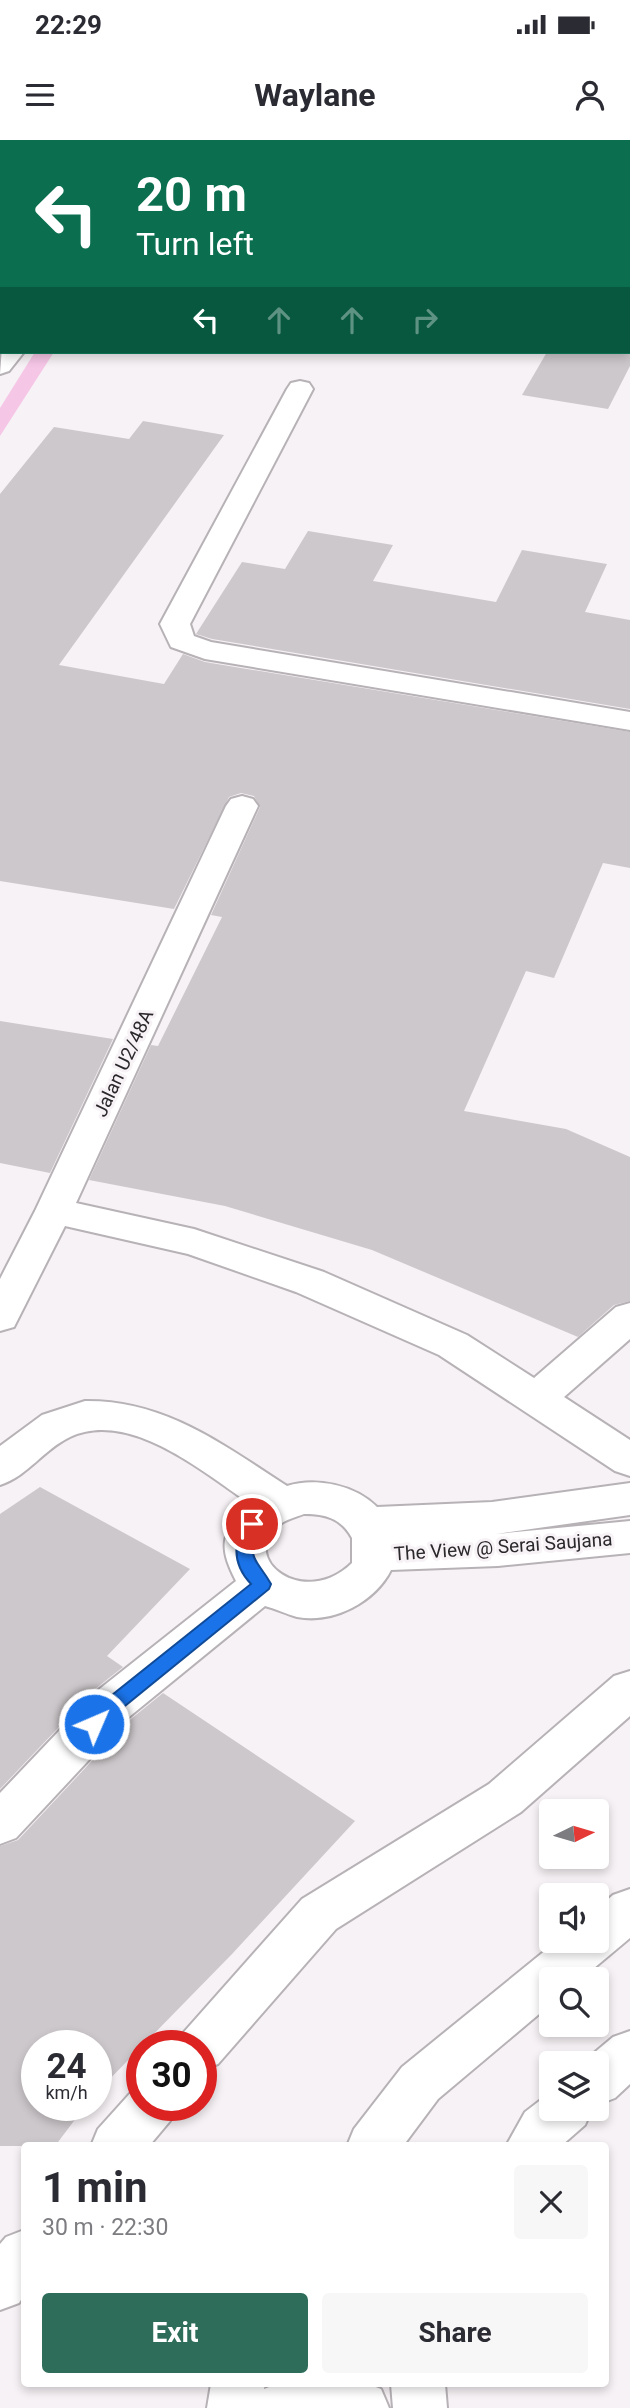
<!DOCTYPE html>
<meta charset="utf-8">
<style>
body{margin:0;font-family:Roboto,sans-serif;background:#f7f7f7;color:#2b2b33;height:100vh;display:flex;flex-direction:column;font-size:26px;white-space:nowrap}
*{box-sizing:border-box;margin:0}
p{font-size:23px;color:#7c7c81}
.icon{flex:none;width:38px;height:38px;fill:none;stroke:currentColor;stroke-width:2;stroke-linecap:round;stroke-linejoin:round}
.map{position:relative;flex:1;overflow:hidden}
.sheet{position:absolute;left:21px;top:2002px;width:588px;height:245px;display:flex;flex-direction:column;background:#fff;border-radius:7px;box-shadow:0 4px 10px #0003}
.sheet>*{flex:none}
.top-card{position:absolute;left:0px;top:0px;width:630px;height:214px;box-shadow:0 4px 10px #0003;background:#0b6e4f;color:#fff;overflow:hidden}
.needle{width:46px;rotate:85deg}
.controls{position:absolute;left:539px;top:1659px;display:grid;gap:14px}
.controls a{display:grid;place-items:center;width:70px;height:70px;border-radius:7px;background:#fff;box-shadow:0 4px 10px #0003;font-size:35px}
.speed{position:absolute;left:21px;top:1890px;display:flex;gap:14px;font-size:35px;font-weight:700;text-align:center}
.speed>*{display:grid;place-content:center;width:91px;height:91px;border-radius:50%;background:#fff;box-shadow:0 4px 10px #0003;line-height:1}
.speed small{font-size:18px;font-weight:400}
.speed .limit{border:10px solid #d22;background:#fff;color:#111}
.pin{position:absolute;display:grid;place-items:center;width:60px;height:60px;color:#fff;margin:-30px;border:4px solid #fff;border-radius:50%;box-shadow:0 2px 7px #0007}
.me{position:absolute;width:77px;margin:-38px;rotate:45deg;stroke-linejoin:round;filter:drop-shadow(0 0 5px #0008)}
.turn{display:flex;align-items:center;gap:24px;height:147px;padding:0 21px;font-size:32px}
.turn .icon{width:91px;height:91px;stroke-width:2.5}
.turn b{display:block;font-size:49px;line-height:60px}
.lanes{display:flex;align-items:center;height:66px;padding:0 21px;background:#0003;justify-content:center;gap:35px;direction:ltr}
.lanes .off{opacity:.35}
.round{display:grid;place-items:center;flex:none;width:74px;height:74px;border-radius:7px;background:#f7f7f7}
.headline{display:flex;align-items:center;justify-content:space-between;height:119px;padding:0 21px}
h1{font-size:42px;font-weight:700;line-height:52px}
.primary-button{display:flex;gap:14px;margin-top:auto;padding:14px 21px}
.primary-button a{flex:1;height:80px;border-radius:7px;background:#2e6d5a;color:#fff;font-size:28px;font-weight:700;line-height:80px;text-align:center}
.primary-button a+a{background:#f7f7f7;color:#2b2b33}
.status{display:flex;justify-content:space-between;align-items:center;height:49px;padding:0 35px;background:#fff;direction:ltr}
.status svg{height:19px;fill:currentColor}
header{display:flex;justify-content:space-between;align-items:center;height:91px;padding:0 21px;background:#fff;font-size:32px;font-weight:700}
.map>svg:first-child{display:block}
.green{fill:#f6c6e7}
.building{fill:#cdc8cb}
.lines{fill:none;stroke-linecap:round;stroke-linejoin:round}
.minor-casing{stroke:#b7b2b6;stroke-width:4}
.minor{fill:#fff;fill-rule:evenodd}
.route{fill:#1a73e8;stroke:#114b97;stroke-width:2}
.labels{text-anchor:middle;stroke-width:6;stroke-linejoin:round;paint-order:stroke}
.street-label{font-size:19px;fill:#2a282a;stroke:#f7f2f5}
</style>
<div class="status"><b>22:29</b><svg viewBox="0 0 49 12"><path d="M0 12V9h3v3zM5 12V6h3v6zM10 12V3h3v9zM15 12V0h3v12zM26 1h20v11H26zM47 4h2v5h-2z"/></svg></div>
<header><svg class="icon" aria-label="menu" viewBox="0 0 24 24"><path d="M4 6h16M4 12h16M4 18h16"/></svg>Waylane<svg class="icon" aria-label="person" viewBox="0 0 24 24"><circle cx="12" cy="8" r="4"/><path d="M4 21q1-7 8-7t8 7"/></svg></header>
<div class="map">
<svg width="630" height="2268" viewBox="0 0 630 2268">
<rect width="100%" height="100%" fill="#f7f2f5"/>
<polygon class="green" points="35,212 54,212 0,296 0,268"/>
<g class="building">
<polygon points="547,212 630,212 630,226 608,269 522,255"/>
<polygon points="143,281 224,295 59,525 164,544 183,514 205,522 630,592 630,728 603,723 554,838 526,831 464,971 566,989 630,1017 630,1161 614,1165 578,1197 372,1110 225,1066 89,1040 151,905 158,906 222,777 211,775 260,667 254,656 241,653 229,657 174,769 0,741 0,354 54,287 129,299"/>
<polygon points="308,391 393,405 373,441 496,462 522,410 607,424 585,472 630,480 630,569 212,499 196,494 242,422 285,429"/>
<polygon points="0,881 113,899 50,1033 0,1023"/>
<polygon points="40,1347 190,1429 107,1516 123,1527 95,1549 0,1649 0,1374"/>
<polygon points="163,1553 355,1681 233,1813 96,1953 96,1906 37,1906 37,1965 86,1965 55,2006 0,2006 0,1706 18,1700 131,1579"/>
</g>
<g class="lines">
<g class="minor-casing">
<g id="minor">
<rect x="628" y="43" width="2" height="14"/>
<polygon points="628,79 630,79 628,95"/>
<rect x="0" y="98" width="2" height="15"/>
<rect x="628" y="128" width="2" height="14"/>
<rect x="628" y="169" width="2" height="16"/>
<polygon points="2,207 2,212 24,212 9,231 0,234"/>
<polygon points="300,241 309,243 313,249 190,484 194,496 211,502 630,572 630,590 205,519 171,507 160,484 287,249 291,243"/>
<polygon points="242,656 253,659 258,666 76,1063 194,1089 324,1132 467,1195 534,1238 616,1167 630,1163 630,1199 564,1257 630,1300 630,1336 615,1331 439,1215 296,1152 188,1114 65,1086 14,1187 0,1191 0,1139 35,1071 226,666 231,659"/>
<path d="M85 1261C165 1260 222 1304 287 1346 316 1337 355 1345 377 1367L492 1362 630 1343V1375L496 1394 630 1381V1413L498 1426 391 1430C375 1462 333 1484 297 1477 286 1474 276 1469 265 1466L129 1577 16 1698 0 1704V1653L97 1551 236 1441C217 1404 222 1393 249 1363 203 1332 129 1269 70 1297 44 1309 28 1336 0 1345V1306L42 1275ZM304 1374C325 1374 341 1378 352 1398V1423C304 1470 237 1418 279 1385 285 1380 296 1377 304 1374Z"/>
<polygon points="630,1531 630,1576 521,1672 336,1789 218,1924 201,1930 201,1906 177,1906 184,1892 302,1759 489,1644 614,1536"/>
<polygon points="630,1749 630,1798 581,1839 551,1839 551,1864 438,1959 403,2006 347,2006 354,1989 402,1927 557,1801 597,1801 597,1769 613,1755"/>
<polygon points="630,1891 630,1944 615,1958 597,1965 597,1923 582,1923 613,1897"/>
<polygon points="142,1946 142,1965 177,1965 170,1981 149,2006 91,2006 98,1989 134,1949"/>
<polygon points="551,1952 551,1969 592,1969 585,1985 561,2006 506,2006 525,1972"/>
<polygon points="24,2090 24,2155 19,2163 0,2170 0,2104 6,2097"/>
<polygon points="211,2244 265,2244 264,2249 277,2244 368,2244 381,2249 389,2268 207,2268"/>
<polygon points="391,2244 445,2244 447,2268 393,2268"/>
</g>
</g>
<use href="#minor" class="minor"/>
</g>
<path class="route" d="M252 1378 258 1380 260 1384C245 1421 256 1417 271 1444L269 1449 120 1570C111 1579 102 1595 88 1590L85 1584 107 1559 251 1444C232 1424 233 1402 246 1380Z"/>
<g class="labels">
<g class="street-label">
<text transform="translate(123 923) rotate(-65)" y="7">Jalan U2/48A</text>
<text transform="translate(503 1406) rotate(-4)" y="7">The View @ Serai Saujana</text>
</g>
</g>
</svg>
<div class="controls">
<a><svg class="needle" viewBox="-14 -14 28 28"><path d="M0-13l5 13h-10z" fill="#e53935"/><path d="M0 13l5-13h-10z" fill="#7c7c81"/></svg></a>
<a><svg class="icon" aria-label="sound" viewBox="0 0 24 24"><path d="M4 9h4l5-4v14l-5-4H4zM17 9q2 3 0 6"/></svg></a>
<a><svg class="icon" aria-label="search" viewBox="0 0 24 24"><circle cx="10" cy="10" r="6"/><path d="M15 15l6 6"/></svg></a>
<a><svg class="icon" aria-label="layers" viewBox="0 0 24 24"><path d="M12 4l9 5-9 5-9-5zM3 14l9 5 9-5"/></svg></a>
</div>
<div class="speed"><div>24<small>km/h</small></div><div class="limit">30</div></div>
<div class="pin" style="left:252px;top:1384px;background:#d93025"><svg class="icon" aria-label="arrive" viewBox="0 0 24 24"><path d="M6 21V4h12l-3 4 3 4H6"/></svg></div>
<svg class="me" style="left:94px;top:1584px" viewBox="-20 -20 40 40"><circle r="17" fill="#1a73e8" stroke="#fff" stroke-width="3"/><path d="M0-11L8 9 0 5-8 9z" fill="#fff"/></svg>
<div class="top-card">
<div class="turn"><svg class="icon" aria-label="left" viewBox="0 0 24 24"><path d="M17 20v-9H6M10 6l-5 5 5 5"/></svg><div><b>20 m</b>Turn left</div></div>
<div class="lanes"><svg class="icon" aria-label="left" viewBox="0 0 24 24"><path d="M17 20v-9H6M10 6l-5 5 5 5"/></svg><svg class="icon off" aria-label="ahead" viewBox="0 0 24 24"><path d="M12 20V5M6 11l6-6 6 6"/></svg><svg class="icon off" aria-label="ahead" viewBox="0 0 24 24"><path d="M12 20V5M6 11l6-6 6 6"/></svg><svg class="icon off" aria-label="right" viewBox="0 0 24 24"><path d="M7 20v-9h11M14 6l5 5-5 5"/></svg></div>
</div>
<section class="sheet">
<div class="headline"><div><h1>1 min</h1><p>30 m · 22:30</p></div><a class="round"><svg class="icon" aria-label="close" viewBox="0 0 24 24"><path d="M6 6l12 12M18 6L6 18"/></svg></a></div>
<div class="primary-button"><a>Exit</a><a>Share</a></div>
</section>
</div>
